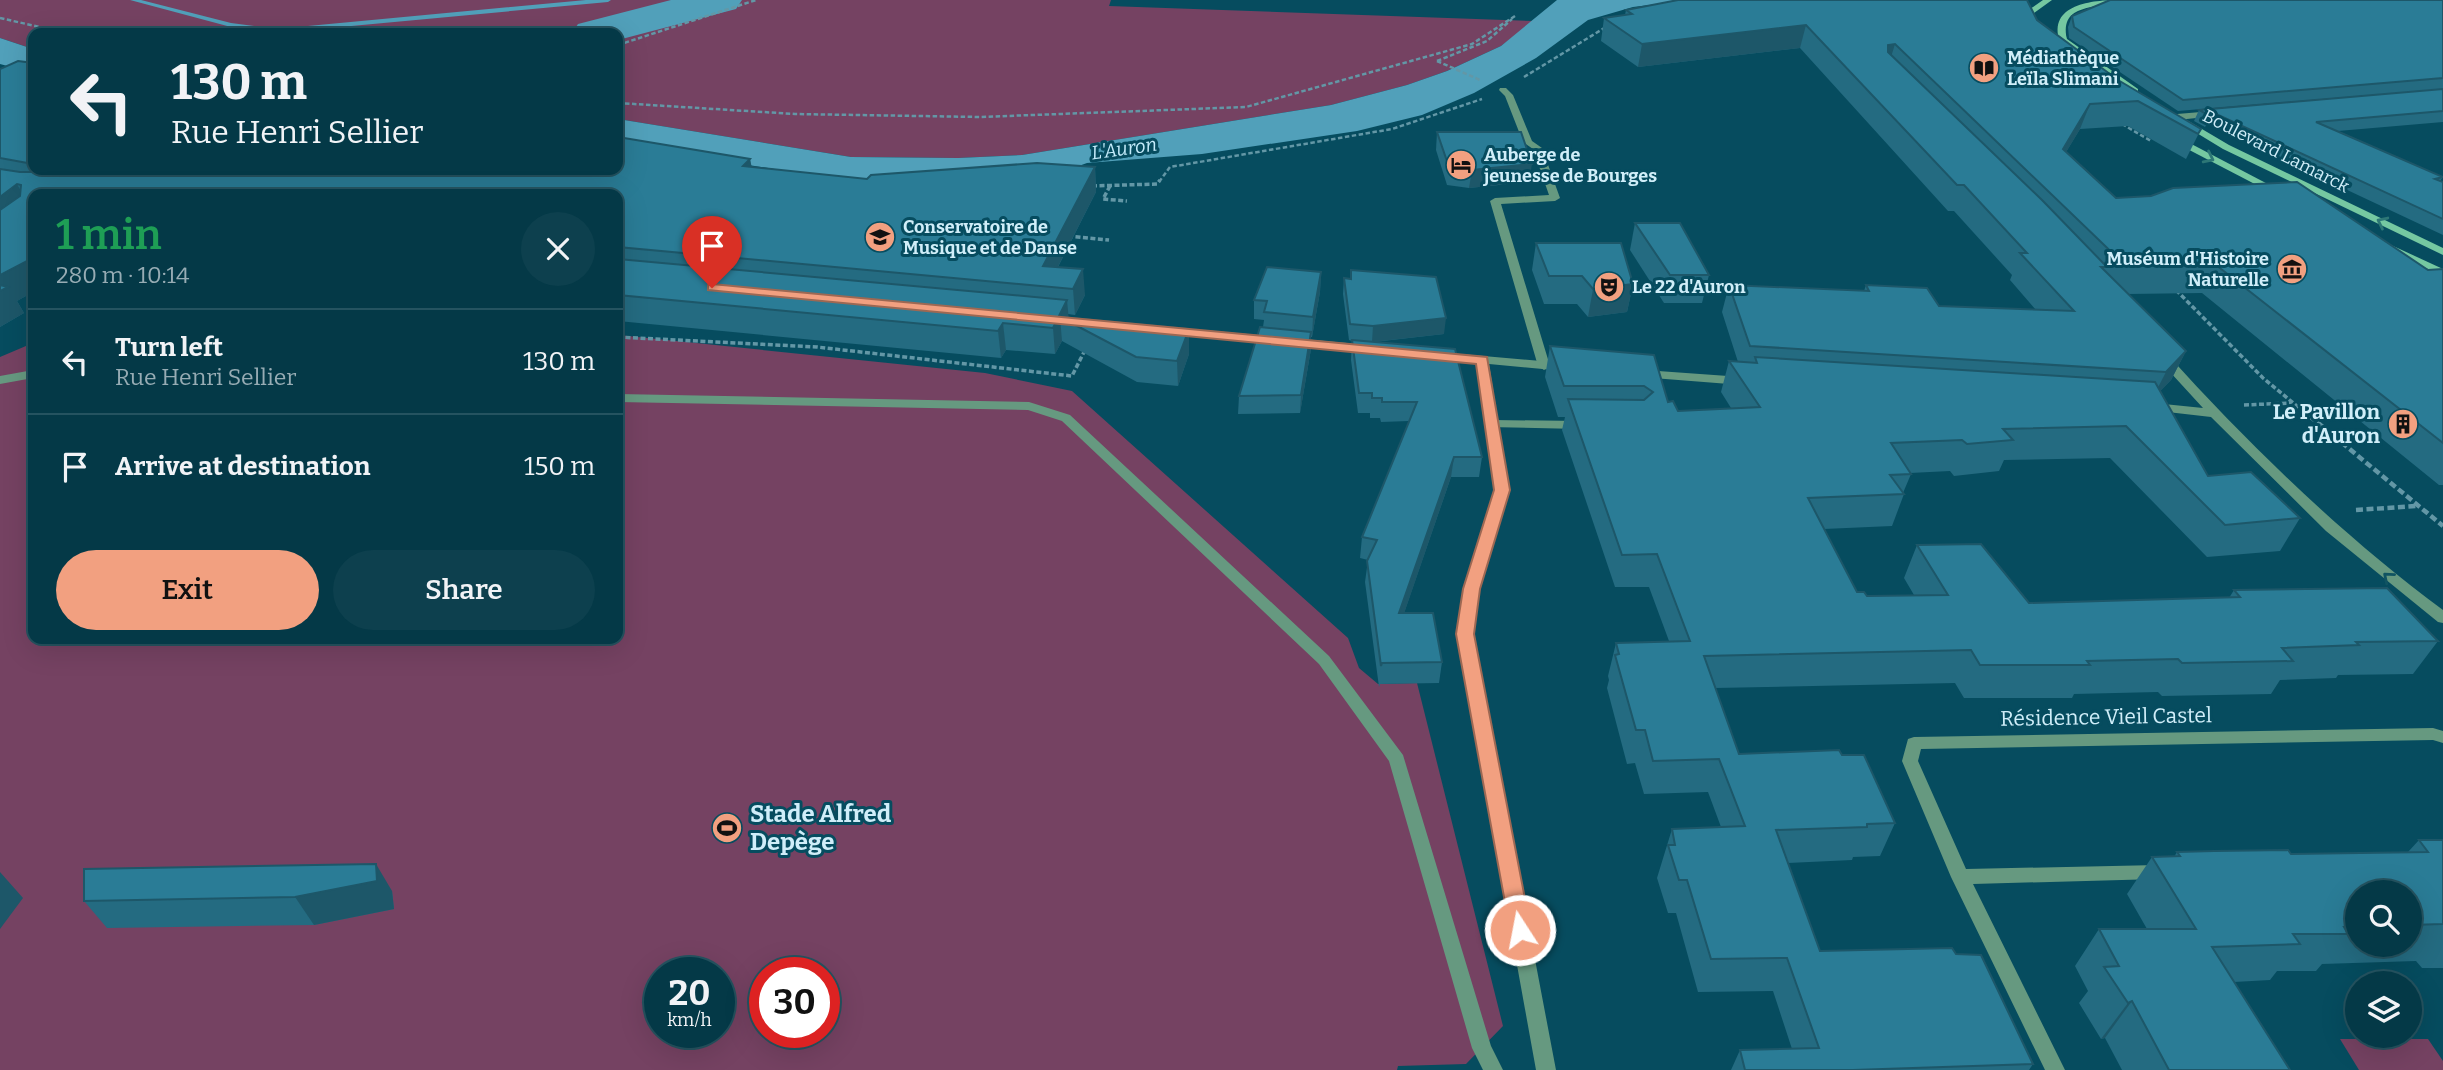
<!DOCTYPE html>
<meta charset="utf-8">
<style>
body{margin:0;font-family:Bitter,serif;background:#0d404e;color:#f1f3f6;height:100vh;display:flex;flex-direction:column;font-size:26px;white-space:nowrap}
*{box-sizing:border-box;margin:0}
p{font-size:23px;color:#97acb4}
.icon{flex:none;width:38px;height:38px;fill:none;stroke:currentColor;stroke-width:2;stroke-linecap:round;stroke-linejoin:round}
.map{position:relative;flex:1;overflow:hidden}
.details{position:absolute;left:28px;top:189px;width:595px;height:455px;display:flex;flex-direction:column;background:#043947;border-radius:14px;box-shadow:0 7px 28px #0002,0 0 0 2px #255360}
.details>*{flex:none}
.banner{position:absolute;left:28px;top:28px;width:595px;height:147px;border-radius:14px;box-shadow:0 7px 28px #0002,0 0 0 2px #255360;background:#043947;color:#f1f3f6;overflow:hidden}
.tools{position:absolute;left:2345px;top:880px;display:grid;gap:14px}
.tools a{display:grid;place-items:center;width:77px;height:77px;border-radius:50%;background:#043947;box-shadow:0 7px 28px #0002,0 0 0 2px #255360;font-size:35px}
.speed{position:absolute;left:644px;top:957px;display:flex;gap:14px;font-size:35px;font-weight:700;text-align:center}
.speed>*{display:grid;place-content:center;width:91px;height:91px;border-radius:50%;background:#043947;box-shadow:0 7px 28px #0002,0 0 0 2px #255360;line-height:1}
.speed small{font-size:18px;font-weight:400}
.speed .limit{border:10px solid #d22;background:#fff;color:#111}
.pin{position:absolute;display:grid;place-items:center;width:60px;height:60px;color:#fff;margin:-72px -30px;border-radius:50% 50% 50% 0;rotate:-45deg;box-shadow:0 0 7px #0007}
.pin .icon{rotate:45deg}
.me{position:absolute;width:77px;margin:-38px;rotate:349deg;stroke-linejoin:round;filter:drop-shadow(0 0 5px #0008)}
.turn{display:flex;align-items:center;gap:24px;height:147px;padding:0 28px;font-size:32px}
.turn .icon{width:91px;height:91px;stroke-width:2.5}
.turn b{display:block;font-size:49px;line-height:60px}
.round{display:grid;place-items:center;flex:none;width:74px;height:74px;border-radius:37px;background:#0d404e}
.summary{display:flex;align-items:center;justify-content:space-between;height:119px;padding:0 28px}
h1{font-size:42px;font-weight:600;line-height:52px;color:#1e9e55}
.cta{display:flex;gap:14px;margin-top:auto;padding:14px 28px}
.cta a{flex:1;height:80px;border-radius:42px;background:#f2a080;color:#111;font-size:28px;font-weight:600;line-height:80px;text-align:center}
.cta a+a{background:#0d404e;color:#f1f3f6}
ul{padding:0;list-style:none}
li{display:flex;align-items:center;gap:21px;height:105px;padding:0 28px;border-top:2px solid #255360}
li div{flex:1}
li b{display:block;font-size:26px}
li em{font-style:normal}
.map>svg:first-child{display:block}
.green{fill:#754262;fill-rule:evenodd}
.water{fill:#51a0ba}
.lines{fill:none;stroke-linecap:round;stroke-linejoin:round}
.stream{fill:#51a0ba;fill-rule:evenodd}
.river{fill:#51a0ba;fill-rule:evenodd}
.path-far2{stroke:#6397a6;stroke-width:2.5;stroke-dasharray:4.5 2.5;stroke-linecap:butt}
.path-far1{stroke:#6397a6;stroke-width:3.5;stroke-dasharray:5 2.5;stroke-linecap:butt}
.path{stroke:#6397a6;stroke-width:4.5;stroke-dasharray:7 3.5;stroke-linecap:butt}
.lane{fill:#669980;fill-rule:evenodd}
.street{fill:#669980;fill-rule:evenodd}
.secondary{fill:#75c8a1;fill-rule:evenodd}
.wall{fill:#246b81;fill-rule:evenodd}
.shaded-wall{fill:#1d5769}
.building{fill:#2a7c96;stroke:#1d5769;stroke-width:2}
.oneway{stroke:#2d7776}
.oneway2{stroke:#105462}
.route{fill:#f2a080;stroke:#9d6853;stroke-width:2}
.labels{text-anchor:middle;stroke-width:6;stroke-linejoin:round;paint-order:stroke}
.far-poi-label{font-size:18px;font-weight:bold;fill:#d0eef9;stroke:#064c5f;text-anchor:start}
.far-street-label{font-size:18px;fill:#d0eef9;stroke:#064c5f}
.far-water-label{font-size:19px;font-style:italic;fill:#c4ecfb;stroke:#064c5f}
.poi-label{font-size:21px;font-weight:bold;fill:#d0eef9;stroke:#064c5f;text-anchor:end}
.street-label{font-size:21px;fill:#d0eef9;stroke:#064c5f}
.near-poi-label{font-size:24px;font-weight:bold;fill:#d0eef9;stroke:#064c5f;text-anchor:start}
</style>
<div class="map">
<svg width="2443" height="1070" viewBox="0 0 2443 1070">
<rect width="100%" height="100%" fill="#064c5f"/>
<g class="green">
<polygon points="0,0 1111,0 1109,6 1534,21 1501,46 1447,71 1407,85 1331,105 1022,155 958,158 851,157 618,119 618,33 33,33 33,49 0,38"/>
<path d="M618 335 985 373 1072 391 1348 638 1359 668 1378 684 1417 683 1503 1026 1466 1064 1398 1066 1397 1070H0V357L33 343V639H618ZM660 973H719V1032H660ZM765 973H824V1032H765Z"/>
<polygon points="2340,1039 2428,1039 2443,1061 2443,1070 2359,1070"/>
</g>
<g class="water">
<polygon points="1557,0 1691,0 1633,7 1588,20 1536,58 1474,93 1422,115 1357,131 1202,154 1087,163 1037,181 924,185 830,178 618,144 618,119 851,157 958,158 1022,155 1331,105 1407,85 1447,71 1501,46"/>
<polygon points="0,38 33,49 33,73 0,64"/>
</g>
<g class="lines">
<polygon class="stream" points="130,0 141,0 231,23 276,29 586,0 611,0 608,2 276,33 231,27"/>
<polygon class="river" points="671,0 742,0 736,9 618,40 618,33 572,33 578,24"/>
<g class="path-far2">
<polyline points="0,18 66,33"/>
<polyline points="618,45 756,0"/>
<polyline points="1437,61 1487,41 1512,19"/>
<polyline points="1437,61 1480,80"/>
<polyline points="1524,77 1606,27"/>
<polyline points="618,103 795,114 980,117 1246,107 1472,44 1515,16"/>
<polyline points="2122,124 2151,141"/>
<polyline points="1159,182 1170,167 1392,129 1482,99"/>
</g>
<g class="path-far1">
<polyline points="1092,186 1157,184 1160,180"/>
<polyline points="1110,186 1103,199 1127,201"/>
<polyline points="1068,236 1109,240"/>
<polyline points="2176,290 2263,378 2303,411"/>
<polyline points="618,337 817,347 1072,376 1085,350"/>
<polyline points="2244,405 2291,403"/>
</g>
<g class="path">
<polyline points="2301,409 2443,526"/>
<polyline points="2356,510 2417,506"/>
</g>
<g class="lane">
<polygon points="1500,88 1506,88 1513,95 1532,141 1542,148 1560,198 1555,201 1501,204 1550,366 1544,370 1538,366 1490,201 1495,198 1549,195 1533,149 1523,142 1505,96 1499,90"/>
<polygon points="33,370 33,378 0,384 0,376"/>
<polygon points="618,394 1029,402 1070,415 1329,656 1403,755 1491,1046 1503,1070 1483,1070 1472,1048 1389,761 1319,664 1062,421 1028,410 618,402"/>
<polygon points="1492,420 1580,421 1586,425 1580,429 1488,427 1486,424 1488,421"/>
</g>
<g class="street">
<polygon points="2213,111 2218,114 2216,116 2177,120 2172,117 2177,114"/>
<polygon points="1170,327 1369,345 1375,349 1369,353 1166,332 1166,328"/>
<polygon points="1438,352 1564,363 1570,367 1564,371 1489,364 1509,490 1478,589 1473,633 1556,1070 1536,1070 1457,633 1464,589 1495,490 1476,363 1434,359 1432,356"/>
<path d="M2163 353 2167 354C2252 448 2342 535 2443 610V623L2438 622 2326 531 2211 417 2150 410 2148 407 2154 403 2203 408 2159 360 2157 357Z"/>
<polygon points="1644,370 1742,377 1748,381 1742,385 1640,377 1638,374"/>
<polygon points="2433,728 2443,731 2443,743 2433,740 1921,749 1918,761 1966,869 2158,865 2164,867 2167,872 2164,877 2158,879 1973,884 2065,1070 2045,1070 1951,877 1902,761 1908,739 1914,737"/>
</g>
<g class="secondary">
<polygon points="2043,0 2052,0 2034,13 2030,28 2024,28 2026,12"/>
<path d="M2119 0C2098 10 2059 2 2067 39L2138 89V93L2135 94 2060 42C2047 4 2093 0 2119 0Z"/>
<polygon points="2185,119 2229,145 2443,248 2443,255 2223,149 2182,124 2180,122"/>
<polygon points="2172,137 2178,137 2283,192 2274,194 2172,141"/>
<polygon points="2391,245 2443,269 2443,276 2387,250 2386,248"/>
</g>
</g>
<g class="wall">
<polygon points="2443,0 2443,89 2178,111 2069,38 2068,27 2072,16"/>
<polygon points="1626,10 2037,20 2118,80 2201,129 2186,159 2128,126 2080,129 2066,152 2116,198 2428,270 2443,269 2443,485 2439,485 2202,293 2128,294 2186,351 2171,380 2160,391 2208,476 2300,518 2280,551 2207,557 2110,458 2004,460 1999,471 1954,476 1950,471 1910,473 1911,474 1903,493 1904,494 1892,526 1824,529 1857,592 1867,596 1914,595 1904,578 1917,545 2029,603 2229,598 2234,590 2438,641 2413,674 2338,675 2336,678 2280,680 2271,694 2162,696 2158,692 2074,694 2072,698 1964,698 1955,683 1715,688 1739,754 1842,755 1895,823 1880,856 1853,857 1852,860 1788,863 1820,951 2033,1064 2029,1070 1731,1070 1740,1050 1792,1049 1773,991 1698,992 1676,913 1668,913 1657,878 1672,829 1721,827 1708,792 1644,794 1635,763 1627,764 1607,688 1609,680 1608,676 1616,643 1669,641 1649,587 1615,587 1562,430 1565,417 1558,417 1545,377 1550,346 1654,355 1668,402 1678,411 1731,408 1721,392 1729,361 1738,362 1722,312 1729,285 1864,291 1866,285 1939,306 2036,310 2010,280 2012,275 1954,211 1948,211 1800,48 1638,67 1601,41 1604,18 1625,15"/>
<polygon points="33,63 33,170 618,170 750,159 751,167 867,179 1095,167 1096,192 1058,267 1085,295 1075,315 1068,314 1068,317 1189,354 1178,386 1137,382 1062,341 1055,354 1006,350 1001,358 618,321 618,194 33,194 33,292 17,301 24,313 0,327 0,69"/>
<polygon points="2443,89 2443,122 2338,131 2443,177 2440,181 2443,182 2443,235 2207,124 2205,127 2194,121 2199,110"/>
<polygon points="1437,132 1529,182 1469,188 1447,185 1436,150"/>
<polygon points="1635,223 1709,275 1702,303 1664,303 1630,250"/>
<polygon points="1536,243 1633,284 1627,312 1588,317 1577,304 1544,304 1532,270"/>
<polygon points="1321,272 1320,292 1312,337 1311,337 1311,349 1300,413 1238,414 1239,396 1263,327 1264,320 1254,319 1254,300"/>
<polygon points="1344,278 1350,279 1444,334 1374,342 1482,457 1479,477 1451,477 1404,613 1442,662 1439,683 1380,684 1379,687 1365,582 1368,560 1360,558 1362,537 1409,421 1381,422 1380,418 1370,418 1370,413 1358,413 1351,360 1352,341 1349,340 1343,294"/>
<path d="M2419 840H2443V968H2422L2416 961 2322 964 2316 971H2277L2270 980 2234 982 2290 1070H2122L2105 1038 2101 1039 2079 1003 2088 991 2075 966 2099 929H2147L2127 894 2152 857H2174L2177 852 2291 854 2408 852ZM2357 892H2410V945H2357Z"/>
<polygon points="392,891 394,909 314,925 107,928 84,901"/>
</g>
<g class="shaded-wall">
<polygon points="1806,25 1800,48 1638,67 1642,44"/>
<polygon points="1895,44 1888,67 1888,45"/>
<polygon points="2090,104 2080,129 2053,174 2063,149"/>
<polygon points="750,159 755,183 743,166"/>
<polygon points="1532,164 1529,182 1469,188 1472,170"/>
<polygon points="1095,167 1096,192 1048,286 1043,266"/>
<polygon points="17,184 31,209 0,233 0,197"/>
<polygon points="33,258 33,292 17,301 24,313 0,327 0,275"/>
<polygon points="1083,269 1085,295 1075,315 1073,289"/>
<polygon points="1321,272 1320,292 1312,337 1313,317"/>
<polygon points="1633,284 1627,312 1588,317 1593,289"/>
<polygon points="1067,300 1069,321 1060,317 1062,341 1055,354 1053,328"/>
<polygon points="1446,318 1444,334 1372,342 1373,326"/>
<polygon points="1003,323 1006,350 1001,358 998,331"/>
<polygon points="1189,329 1189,354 1178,386 1177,361"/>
<polygon points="1311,332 1311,349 1300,413 1301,395"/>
<polygon points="2186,351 2171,380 2151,401 2166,372"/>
<polygon points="1454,457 1451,477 1397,634 1399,613"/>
<polygon points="376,864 392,891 394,909 314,925 295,897"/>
<polygon points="0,872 23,898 0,929"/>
<polygon points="2132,1001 2105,1038 2101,1039 2128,1003"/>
</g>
<g class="building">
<polygon points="1678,0 2027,0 2037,20 2118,80 2201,129 2198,134 2138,101 2090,104 2063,149 2116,198 2151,196 2173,188 2297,182 2428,270 2443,269 2443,443 2216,265 2126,266 1895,44 1888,45 1888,52 2042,200 2107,267 2101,267 2186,351 2166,372 1750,346 1729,285 1869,291 1866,285 1927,288 1939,306 2074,311 2020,253 2027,253 1964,185 1957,185 1806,25 1642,44 1604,18 1632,14 1626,10"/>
<polygon points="2110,0 2443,0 2443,78 2183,100 2074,27 2072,16"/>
<polygon points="18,61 33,63 33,164 0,158 0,69"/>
<polygon points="2443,89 2443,111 2316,122 2443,177 2435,179 2443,182 2443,219 2212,112 2210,116 2199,110"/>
<polygon points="1437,132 1521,132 1532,164 1472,170 1449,167"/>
<polygon points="618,137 750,159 743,166 867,179 871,175 1037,163 1095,167 1043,266 1083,269 1073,289 618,247 618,194 33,194 33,258 0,275 0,210 20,196 21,185 17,184 0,197 0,169 20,172 40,172 42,170 618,170"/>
<polygon points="1635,223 1680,223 1709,275 1670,275"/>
<polygon points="1536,243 1621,243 1633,284 1593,289 1582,276 1549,276"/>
<polygon points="618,259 1067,300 1053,328 1003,323 998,331 618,295"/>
<polygon points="1267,267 1321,272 1313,317 1264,312 1267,301 1254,300"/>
<polygon points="1351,270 1436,277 1446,318 1373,326 1350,324 1344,278 1351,279"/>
<polygon points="0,285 8,287 0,291"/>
<polygon points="1060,317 1189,329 1177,361 1136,357"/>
<polygon points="1260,327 1311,332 1301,395 1239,396"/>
<polygon points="1352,340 1455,349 1482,457 1454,457 1399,613 1433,613 1442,662 1382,663 1381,666 1367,561 1377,540 1362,537 1417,402 1382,402 1382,398 1372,398 1372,393 1359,393"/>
<polygon points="1550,346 1654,355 1668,402 1673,401 1678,411 1760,407 1729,361 1757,363 1755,357 2155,382 2208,476 2251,472 2300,518 2225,525 2126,426 2003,429 2013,440 1967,444 1962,440 1891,443 1911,474 1890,475 1904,494 1808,498 1857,592 1864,592 1867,596 1948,595 1917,545 1981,544 2029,603 2240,597 2234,590 2387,588 2438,641 2356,642 2359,645 2282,648 2293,661 2182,663 2178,659 2087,661 2090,665 1980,665 1971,650 1704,656 1739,754 1839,750 1842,755 1864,755 1895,823 1867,824 1867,827 1776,830 1820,951 1952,948 1956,954 1981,955 2033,1064 1853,1070 1745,1070 1740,1050 1819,1048 1787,958 1711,959 1687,880 1679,880 1668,845 1675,845 1672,829 1745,826 1719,759 1653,761 1645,730 1636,730 1615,655 1619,654 1616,643 1690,641 1657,554 1622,555 1568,399 1644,400 1653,392 1644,386 1564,386"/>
<polygon points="2419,840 2443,840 2443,924 2410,925 2410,892 2357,892 2357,927 2344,927 2348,934 2293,934 2300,944 2212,947 2290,1070 2169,1070 2132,1001 2128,1003 2104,967 2119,966 2099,929 2196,929 2152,857 2180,856 2177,852 2214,851 2288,850 2291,854 2428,852"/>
<polygon points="376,864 377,881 295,897 84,901 84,869"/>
</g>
<defs><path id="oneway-chevron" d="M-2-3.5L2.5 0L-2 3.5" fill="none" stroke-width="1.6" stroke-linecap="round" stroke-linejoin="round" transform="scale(1.75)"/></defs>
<g class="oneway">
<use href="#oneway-chevron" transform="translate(2209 158) rotate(26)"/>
<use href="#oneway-chevron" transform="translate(2382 222) rotate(-154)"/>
</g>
<use class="oneway2" href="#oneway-chevron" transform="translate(2388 577) rotate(-140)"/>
<polygon class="route" points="712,284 1487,357 1510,490 1480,589 1474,634 1531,930 1528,936 1520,939 1513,936 1510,930 1456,634 1463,589 1494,490 1476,364 708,290 708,285"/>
<defs>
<g id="library-disc" transform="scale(1.575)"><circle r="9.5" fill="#f2a080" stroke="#064c5f"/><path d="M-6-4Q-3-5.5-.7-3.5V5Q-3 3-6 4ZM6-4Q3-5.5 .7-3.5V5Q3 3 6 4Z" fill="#111"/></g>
<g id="hotel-disc" transform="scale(1.575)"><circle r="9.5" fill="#f2a080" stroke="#064c5f"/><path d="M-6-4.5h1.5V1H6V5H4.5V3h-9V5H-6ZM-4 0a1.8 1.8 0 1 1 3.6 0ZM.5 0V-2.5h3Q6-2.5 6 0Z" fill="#111"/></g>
<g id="university-disc" transform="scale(1.575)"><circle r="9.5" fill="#f2a080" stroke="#064c5f"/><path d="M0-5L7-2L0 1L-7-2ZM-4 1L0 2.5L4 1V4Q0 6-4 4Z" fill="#111"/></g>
<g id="museum-disc" transform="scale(1.575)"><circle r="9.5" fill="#f2a080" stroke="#064c5f"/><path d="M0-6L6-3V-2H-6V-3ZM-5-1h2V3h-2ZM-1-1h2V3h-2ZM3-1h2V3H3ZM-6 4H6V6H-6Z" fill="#111"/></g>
<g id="theatre-disc" transform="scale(1.575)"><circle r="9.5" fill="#f2a080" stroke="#064c5f"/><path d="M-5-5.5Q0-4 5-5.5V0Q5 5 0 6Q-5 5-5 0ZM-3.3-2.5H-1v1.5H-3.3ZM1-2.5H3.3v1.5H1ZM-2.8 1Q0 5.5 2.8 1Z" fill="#111"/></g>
<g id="building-disc" transform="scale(1.575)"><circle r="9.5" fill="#f2a080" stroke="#064c5f"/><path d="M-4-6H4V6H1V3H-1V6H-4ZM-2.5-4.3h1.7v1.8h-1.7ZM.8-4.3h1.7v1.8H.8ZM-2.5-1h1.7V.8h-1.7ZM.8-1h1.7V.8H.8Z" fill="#111"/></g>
<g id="stadium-disc" transform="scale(1.575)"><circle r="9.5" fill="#f2a080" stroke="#064c5f"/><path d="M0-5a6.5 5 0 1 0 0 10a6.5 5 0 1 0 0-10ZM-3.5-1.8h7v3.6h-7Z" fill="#111"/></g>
</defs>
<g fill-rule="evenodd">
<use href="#library-disc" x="1984" y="68"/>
<use href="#hotel-disc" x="1461" y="165"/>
<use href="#university-disc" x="880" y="237"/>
<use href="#museum-disc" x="2292" y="269"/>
<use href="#theatre-disc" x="1609" y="287"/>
<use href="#building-disc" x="2403" y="424"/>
<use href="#stadium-disc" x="727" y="828"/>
</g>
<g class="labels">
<g class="far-poi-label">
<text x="2007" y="64">Médiathèque<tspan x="2007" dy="21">Leïla Slimani</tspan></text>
<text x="1484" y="161">Auberge de<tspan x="1484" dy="21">jeunesse de Bourges</tspan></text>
<text x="903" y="233">Conservatoire de<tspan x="903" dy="21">Musique et de Danse</tspan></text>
<text x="2269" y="265" text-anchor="end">Muséum d'Histoire<tspan x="2269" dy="21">Naturelle</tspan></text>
<text x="1632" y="293">Le 22 d'Auron</text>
</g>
<g class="far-street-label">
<text transform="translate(2276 151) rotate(27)" y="6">Boulevard Lamarck</text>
</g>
<g class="far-water-label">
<text transform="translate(1124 148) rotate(-8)" y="7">L'Auron</text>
</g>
<g class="poi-label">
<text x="2380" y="419">Le Pavillon<tspan x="2380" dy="24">d'Auron</tspan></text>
</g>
<g class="street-label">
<text transform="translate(2106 717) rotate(-1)" y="7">Résidence Vieil Castel</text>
</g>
<g class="near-poi-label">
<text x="750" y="822">Stade Alfred<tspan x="750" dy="28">Depège</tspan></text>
</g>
</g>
</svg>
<div class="tools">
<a><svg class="icon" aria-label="search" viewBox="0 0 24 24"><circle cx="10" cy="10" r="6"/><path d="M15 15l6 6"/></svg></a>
<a><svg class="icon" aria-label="layers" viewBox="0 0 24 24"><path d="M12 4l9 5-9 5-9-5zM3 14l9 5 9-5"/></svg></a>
</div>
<div class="speed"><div>20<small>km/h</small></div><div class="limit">30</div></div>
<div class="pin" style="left:712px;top:288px;background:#d93025"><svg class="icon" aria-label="arrive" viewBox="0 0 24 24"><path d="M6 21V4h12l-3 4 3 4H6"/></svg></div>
<svg class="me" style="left:1520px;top:930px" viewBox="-20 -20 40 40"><circle r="17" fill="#f2a080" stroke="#fff" stroke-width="3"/><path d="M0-11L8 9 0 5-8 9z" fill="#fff"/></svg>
<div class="banner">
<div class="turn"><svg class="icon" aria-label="left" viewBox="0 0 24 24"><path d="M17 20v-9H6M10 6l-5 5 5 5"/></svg><div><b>130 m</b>Rue Henri Sellier</div></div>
</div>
<section class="details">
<div class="summary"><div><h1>1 min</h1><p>280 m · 10:14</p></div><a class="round"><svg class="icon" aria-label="close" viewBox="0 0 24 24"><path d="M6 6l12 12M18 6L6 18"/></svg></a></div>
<ul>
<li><svg class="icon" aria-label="left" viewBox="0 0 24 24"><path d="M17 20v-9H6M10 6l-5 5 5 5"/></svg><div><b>Turn left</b><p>Rue Henri Sellier</p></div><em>130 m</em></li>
<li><svg class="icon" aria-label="arrive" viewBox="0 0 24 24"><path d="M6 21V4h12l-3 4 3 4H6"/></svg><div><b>Arrive at destination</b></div><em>150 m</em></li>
</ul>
<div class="cta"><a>Exit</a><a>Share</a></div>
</section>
</div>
